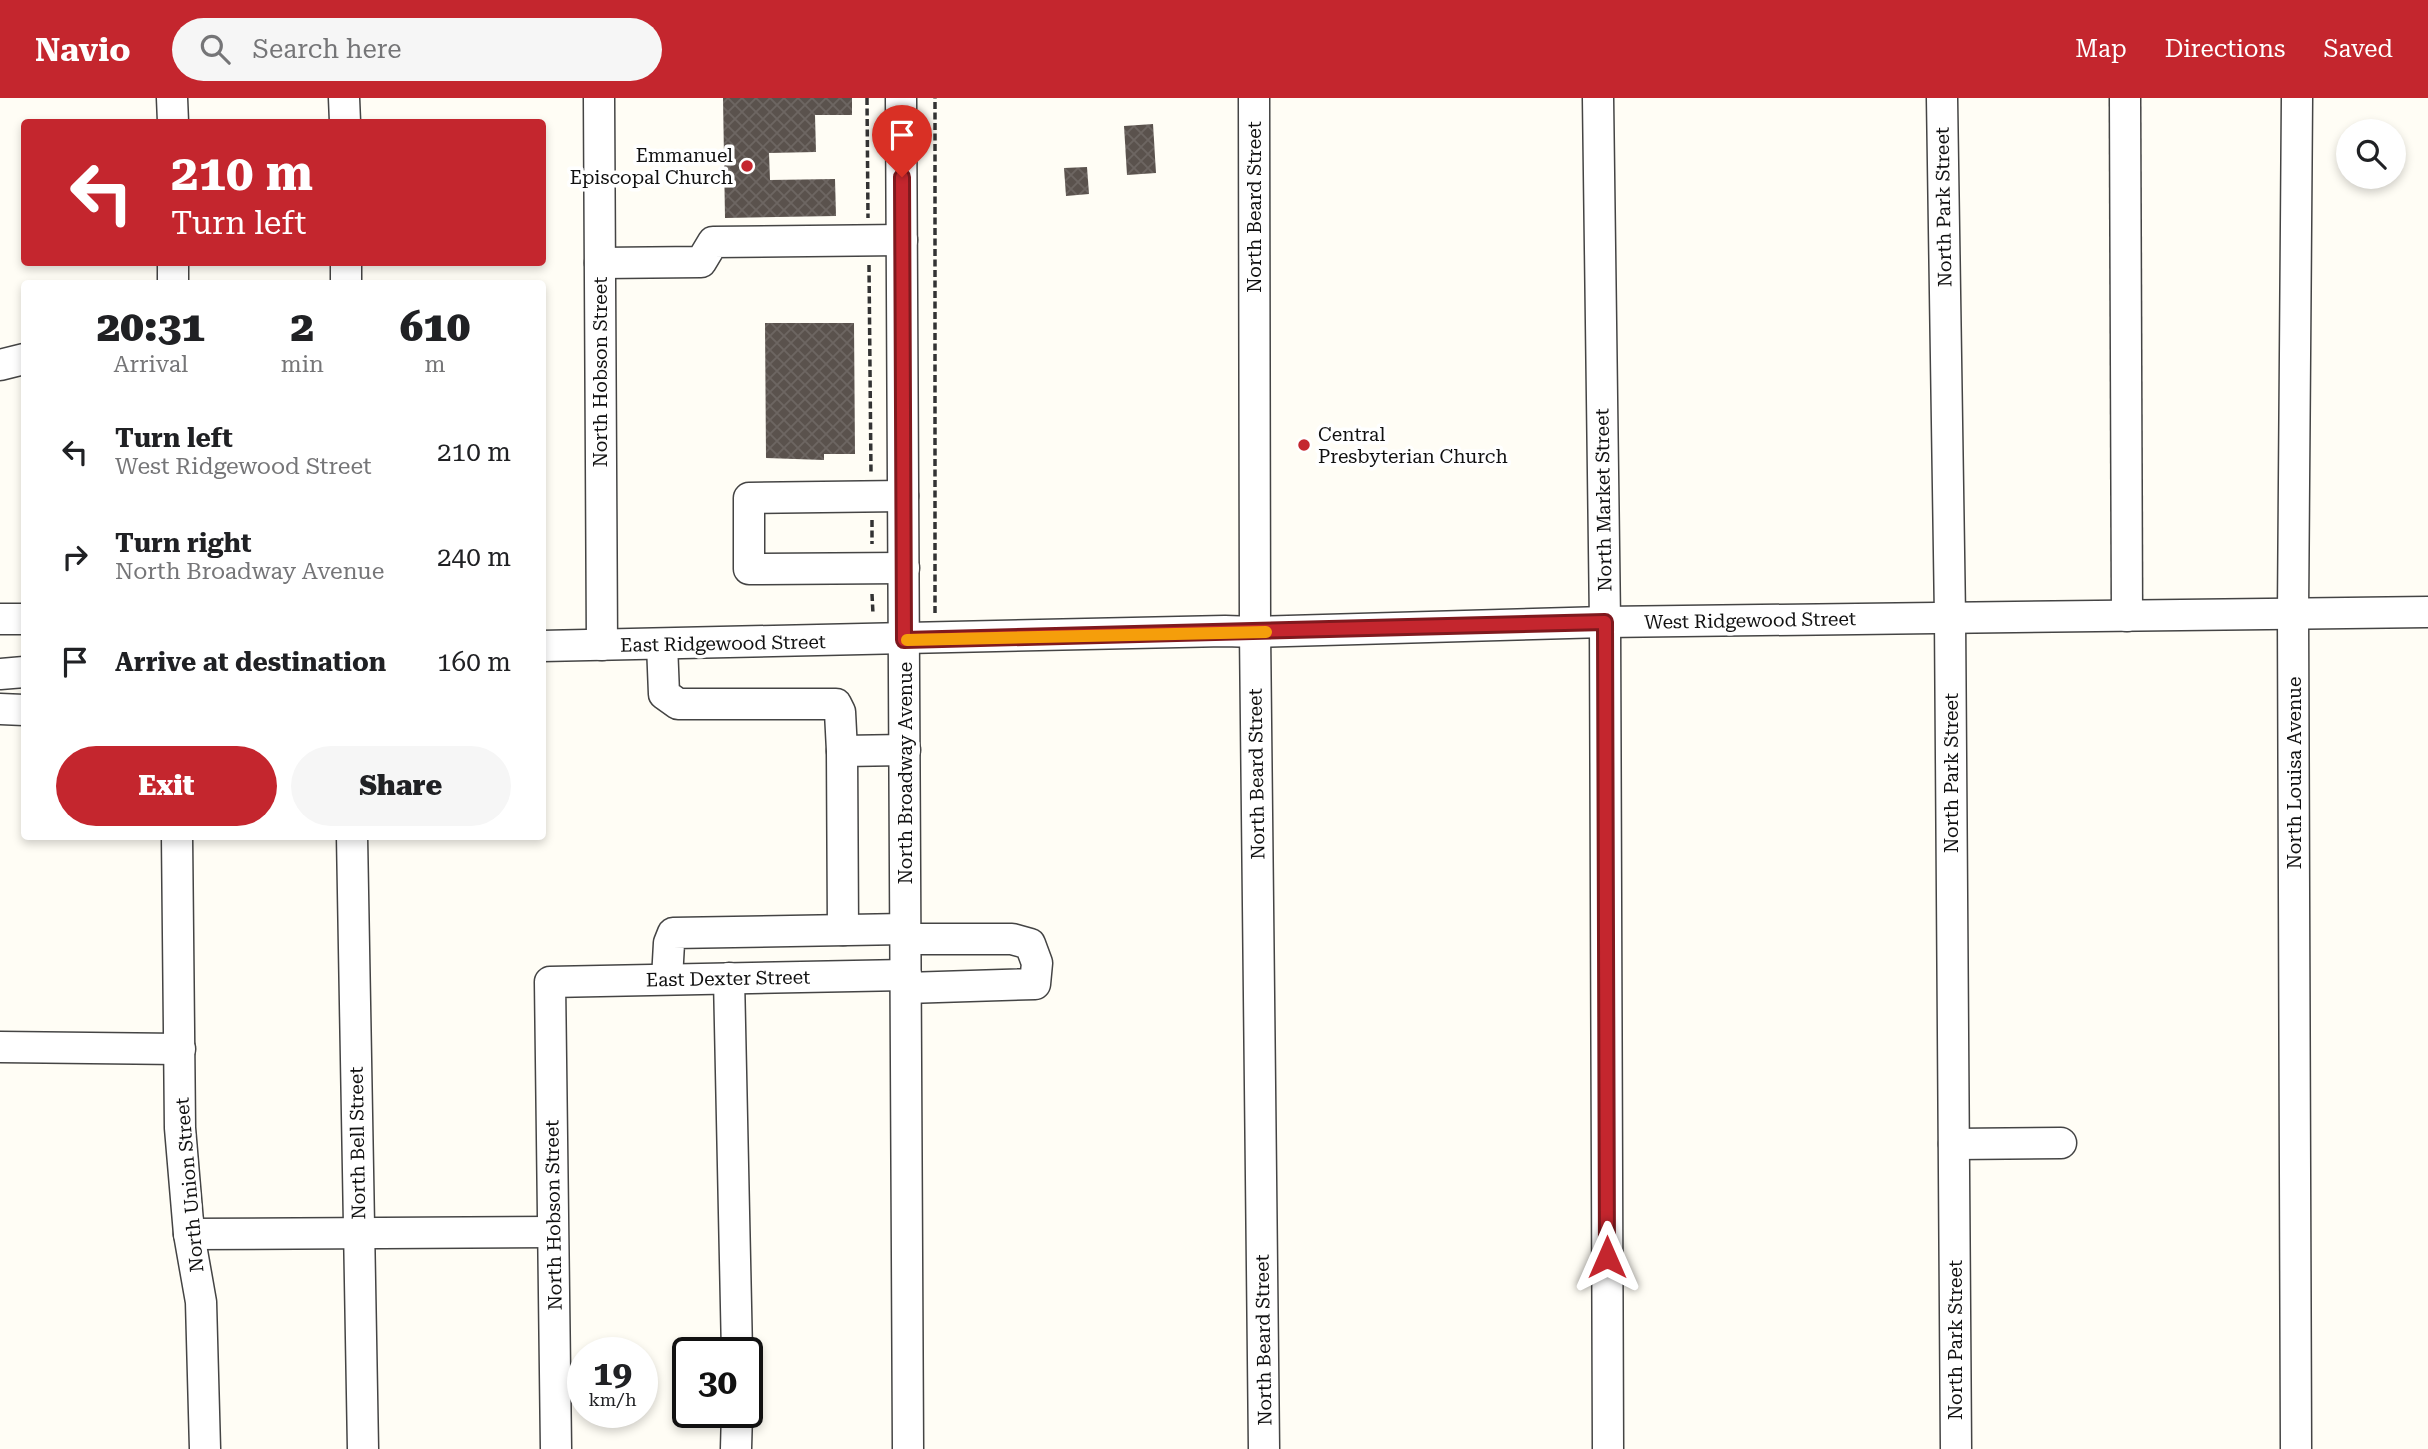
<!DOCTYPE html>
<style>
body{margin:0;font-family:"Roboto Serif",serif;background:#f6f6f6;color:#202124;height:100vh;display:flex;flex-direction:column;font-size:26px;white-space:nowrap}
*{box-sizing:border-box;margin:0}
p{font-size:23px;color:#757577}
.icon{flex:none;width:38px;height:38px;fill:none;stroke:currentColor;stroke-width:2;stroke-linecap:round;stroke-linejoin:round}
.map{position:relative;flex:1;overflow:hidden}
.panel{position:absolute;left:21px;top:182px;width:525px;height:560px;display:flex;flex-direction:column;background:#fff;border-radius:7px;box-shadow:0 4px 10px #0003}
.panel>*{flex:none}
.banner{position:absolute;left:21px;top:21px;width:525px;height:147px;border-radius:7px;box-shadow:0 4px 10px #0003;background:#c4262e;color:#fff;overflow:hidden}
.fabs{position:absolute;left:2336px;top:21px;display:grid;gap:14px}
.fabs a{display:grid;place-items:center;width:70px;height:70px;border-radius:50%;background:#fff;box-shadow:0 4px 10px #0003;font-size:35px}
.speed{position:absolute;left:567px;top:1239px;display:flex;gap:14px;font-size:35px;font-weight:700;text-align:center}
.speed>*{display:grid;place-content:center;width:91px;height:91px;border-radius:50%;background:#fff;box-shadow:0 4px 10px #0003;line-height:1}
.speed small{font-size:18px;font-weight:400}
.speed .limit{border:4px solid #111;border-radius:10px;background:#fff;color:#111}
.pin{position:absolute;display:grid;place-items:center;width:60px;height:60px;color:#fff;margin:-72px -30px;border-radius:50% 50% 50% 0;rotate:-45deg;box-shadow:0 0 7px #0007}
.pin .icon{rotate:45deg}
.me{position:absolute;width:77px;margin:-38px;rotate:0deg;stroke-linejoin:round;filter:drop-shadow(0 0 5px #0008)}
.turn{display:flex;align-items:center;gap:24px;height:147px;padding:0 35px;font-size:32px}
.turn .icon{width:91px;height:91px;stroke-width:2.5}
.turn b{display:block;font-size:49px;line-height:60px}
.eta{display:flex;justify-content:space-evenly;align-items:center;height:119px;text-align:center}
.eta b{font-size:42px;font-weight:800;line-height:49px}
.cta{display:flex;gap:14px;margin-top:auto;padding:14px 35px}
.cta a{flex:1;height:80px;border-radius:42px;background:#c4262e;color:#fff;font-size:28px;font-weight:800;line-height:80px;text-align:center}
.cta a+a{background:#f6f6f6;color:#202124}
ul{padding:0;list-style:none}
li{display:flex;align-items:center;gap:21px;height:105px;padding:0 35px}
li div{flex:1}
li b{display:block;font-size:26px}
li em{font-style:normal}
header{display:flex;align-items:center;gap:42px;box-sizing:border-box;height:98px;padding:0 35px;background:#c4262e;color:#fff}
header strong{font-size:33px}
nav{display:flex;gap:38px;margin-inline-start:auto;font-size:24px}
.search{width:490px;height:63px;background:#f6f6f6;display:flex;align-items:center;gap:18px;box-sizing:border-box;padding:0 24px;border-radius:38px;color:#757577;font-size:26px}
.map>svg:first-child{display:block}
.building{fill:url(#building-cross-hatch)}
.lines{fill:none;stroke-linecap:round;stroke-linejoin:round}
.minor-casing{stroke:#444;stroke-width:33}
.path{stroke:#333;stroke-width:3.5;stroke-dasharray:7 3.5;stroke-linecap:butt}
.minor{stroke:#fff;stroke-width:30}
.route-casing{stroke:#7f191e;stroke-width:18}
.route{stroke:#c4262e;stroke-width:12}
.slow{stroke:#f59e0b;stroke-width:12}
.poi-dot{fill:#c4262e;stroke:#fff;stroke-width:2.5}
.labels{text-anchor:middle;stroke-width:7;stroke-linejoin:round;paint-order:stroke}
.poi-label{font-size:19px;fill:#111;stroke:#fff;text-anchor:end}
.street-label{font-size:19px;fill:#111;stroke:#fff}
</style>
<header>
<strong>Navio</strong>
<div class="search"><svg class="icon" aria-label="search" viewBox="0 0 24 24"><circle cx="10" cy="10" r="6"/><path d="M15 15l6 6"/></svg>Search here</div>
<nav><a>Map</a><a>Directions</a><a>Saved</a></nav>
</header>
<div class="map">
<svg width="2428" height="1351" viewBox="0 0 2428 1351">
<defs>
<pattern id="building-cross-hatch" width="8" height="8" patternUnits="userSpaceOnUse" patternTransform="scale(1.75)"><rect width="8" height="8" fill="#5a524d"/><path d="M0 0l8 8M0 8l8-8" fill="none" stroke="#6d6662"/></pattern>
</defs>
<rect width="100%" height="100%" fill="#fffdf5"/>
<g class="building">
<polygon points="723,0 852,0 852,17 815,17 816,54 769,55 770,82 835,81 836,118 725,120"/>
<polygon points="1153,26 1156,75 1127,77 1124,28"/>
<polygon points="1087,69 1089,96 1066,98 1064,70"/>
<polygon points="765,225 854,225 855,356 824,356 824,362 766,360"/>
</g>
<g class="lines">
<g class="minor-casing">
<g id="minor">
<polyline points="172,0 173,24"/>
<polyline points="344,0 345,24"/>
<polyline points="599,0 602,547"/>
<polyline points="901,0 908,1351"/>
<polyline points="1254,0 1255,534 1264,1351"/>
<polyline points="1598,0 1605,524 1608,1351"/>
<polyline points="1942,0 1950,519 1956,1351"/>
<polyline points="2125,0 2127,518"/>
<polyline points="173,164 173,186"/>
<polyline points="346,164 346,186"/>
<polyline points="600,165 701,164 713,144 902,142"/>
<polyline points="0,267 24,261"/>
<polyline points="903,398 749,400 749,471 904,470"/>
<polyline points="0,521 24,521"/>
<polyline points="662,546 664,596 678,606 836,606 840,614 842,653 843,832"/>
<polyline points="542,548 1225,533 1255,534 1605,524 2428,514"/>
<polyline points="0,576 24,574"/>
<polyline points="0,611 24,612"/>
<polyline points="842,653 905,652"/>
<polyline points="177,738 180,1030 189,1136 201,1204 205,1351"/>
<polyline points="352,738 363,1351"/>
<polyline points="905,841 1012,841 1030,846 1037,865 1035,886 906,890"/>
<polyline points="729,880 737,1255"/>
<polyline points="667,881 669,845 673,835 905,831"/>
<polyline points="0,949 180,951"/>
<polyline points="1954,1046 2061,1045"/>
<polyline points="189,1136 552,1134"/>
<polyline points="556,1351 550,884 906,877"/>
<polyline points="736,1351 737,1314"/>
<polyline points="2296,1351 2293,515 2297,0"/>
</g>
</g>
<g class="path">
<polyline points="867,0 868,120"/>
<polyline points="869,167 871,376"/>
<polyline points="872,422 872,446"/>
<polyline points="872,496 873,516"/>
<polyline points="935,515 935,0"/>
</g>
<use href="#minor" class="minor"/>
</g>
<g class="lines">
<g class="route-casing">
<polyline id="route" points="902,79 904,542 1605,524 1607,1159"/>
</g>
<use href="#route" class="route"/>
<polyline class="slow" points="907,542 1266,534"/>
</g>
<g class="poi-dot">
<circle cx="747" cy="68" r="7"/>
<circle cx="1304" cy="347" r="7"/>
</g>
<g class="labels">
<g class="poi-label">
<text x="733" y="64">Emmanuel<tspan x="733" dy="22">Episcopal Church</tspan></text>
<text x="1318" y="343" text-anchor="start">Central<tspan x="1318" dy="22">Presbyterian Church</tspan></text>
</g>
<g class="street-label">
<text transform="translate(1254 109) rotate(-90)" y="7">North Beard Street</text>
<text transform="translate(1943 109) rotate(-91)" y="7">North Park Street</text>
<text transform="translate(600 274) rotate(-90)" y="7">North Hobson Street</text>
<text transform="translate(1603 402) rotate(-91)" y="7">North Market Street</text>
<text transform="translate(1750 522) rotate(-1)" y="7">West Ridgewood Street</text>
<text transform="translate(723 545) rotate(-1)" y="7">East Ridgewood Street</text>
<text transform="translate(905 675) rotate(-90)" y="7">North Broadway Avenue</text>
<text transform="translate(1951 675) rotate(-90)" y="7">North Park Street</text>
<text transform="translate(2294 675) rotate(-90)" y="7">North Louisa Avenue</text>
<text transform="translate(1256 676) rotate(-91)" y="7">North Beard Street</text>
<text transform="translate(728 880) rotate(-1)" y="7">East Dexter Street</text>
<text transform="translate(357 1045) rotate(-91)" y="7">North Bell Street</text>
<text transform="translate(189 1087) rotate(-95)" y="7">North Union Street</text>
<text transform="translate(553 1117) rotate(-91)" y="7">North Hobson Street</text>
<text transform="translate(1263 1242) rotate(-91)" y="7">North Beard Street</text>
<text transform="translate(1955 1242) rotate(-90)" y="7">North Park Street</text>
</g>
</g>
</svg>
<div class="fabs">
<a><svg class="icon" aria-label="search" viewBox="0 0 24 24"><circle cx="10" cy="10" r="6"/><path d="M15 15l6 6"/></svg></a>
</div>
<div class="speed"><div>19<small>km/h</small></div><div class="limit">30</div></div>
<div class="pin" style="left:902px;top:79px;background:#d93025"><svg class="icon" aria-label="arrive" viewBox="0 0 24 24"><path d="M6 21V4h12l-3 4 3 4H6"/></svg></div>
<svg class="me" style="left:1607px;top:1159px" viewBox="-20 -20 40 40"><path d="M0-17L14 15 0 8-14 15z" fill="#c4262e" stroke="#fff" stroke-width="4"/></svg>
<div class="banner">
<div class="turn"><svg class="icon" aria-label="left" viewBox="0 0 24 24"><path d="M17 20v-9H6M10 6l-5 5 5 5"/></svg><div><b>210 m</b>Turn left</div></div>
</div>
<section class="panel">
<div class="eta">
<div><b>20:31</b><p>Arrival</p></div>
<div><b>2</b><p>min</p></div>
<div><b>610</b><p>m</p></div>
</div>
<ul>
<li><svg class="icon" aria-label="left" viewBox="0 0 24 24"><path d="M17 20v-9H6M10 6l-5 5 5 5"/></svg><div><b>Turn left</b><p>West Ridgewood Street</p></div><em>210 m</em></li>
<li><svg class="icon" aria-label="right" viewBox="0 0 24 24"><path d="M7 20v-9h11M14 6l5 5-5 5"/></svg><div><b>Turn right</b><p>North Broadway Avenue</p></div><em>240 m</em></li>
<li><svg class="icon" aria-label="arrive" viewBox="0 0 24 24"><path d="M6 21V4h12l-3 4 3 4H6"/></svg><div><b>Arrive at destination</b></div><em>160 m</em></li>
</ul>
<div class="cta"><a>Exit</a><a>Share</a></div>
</section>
</div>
